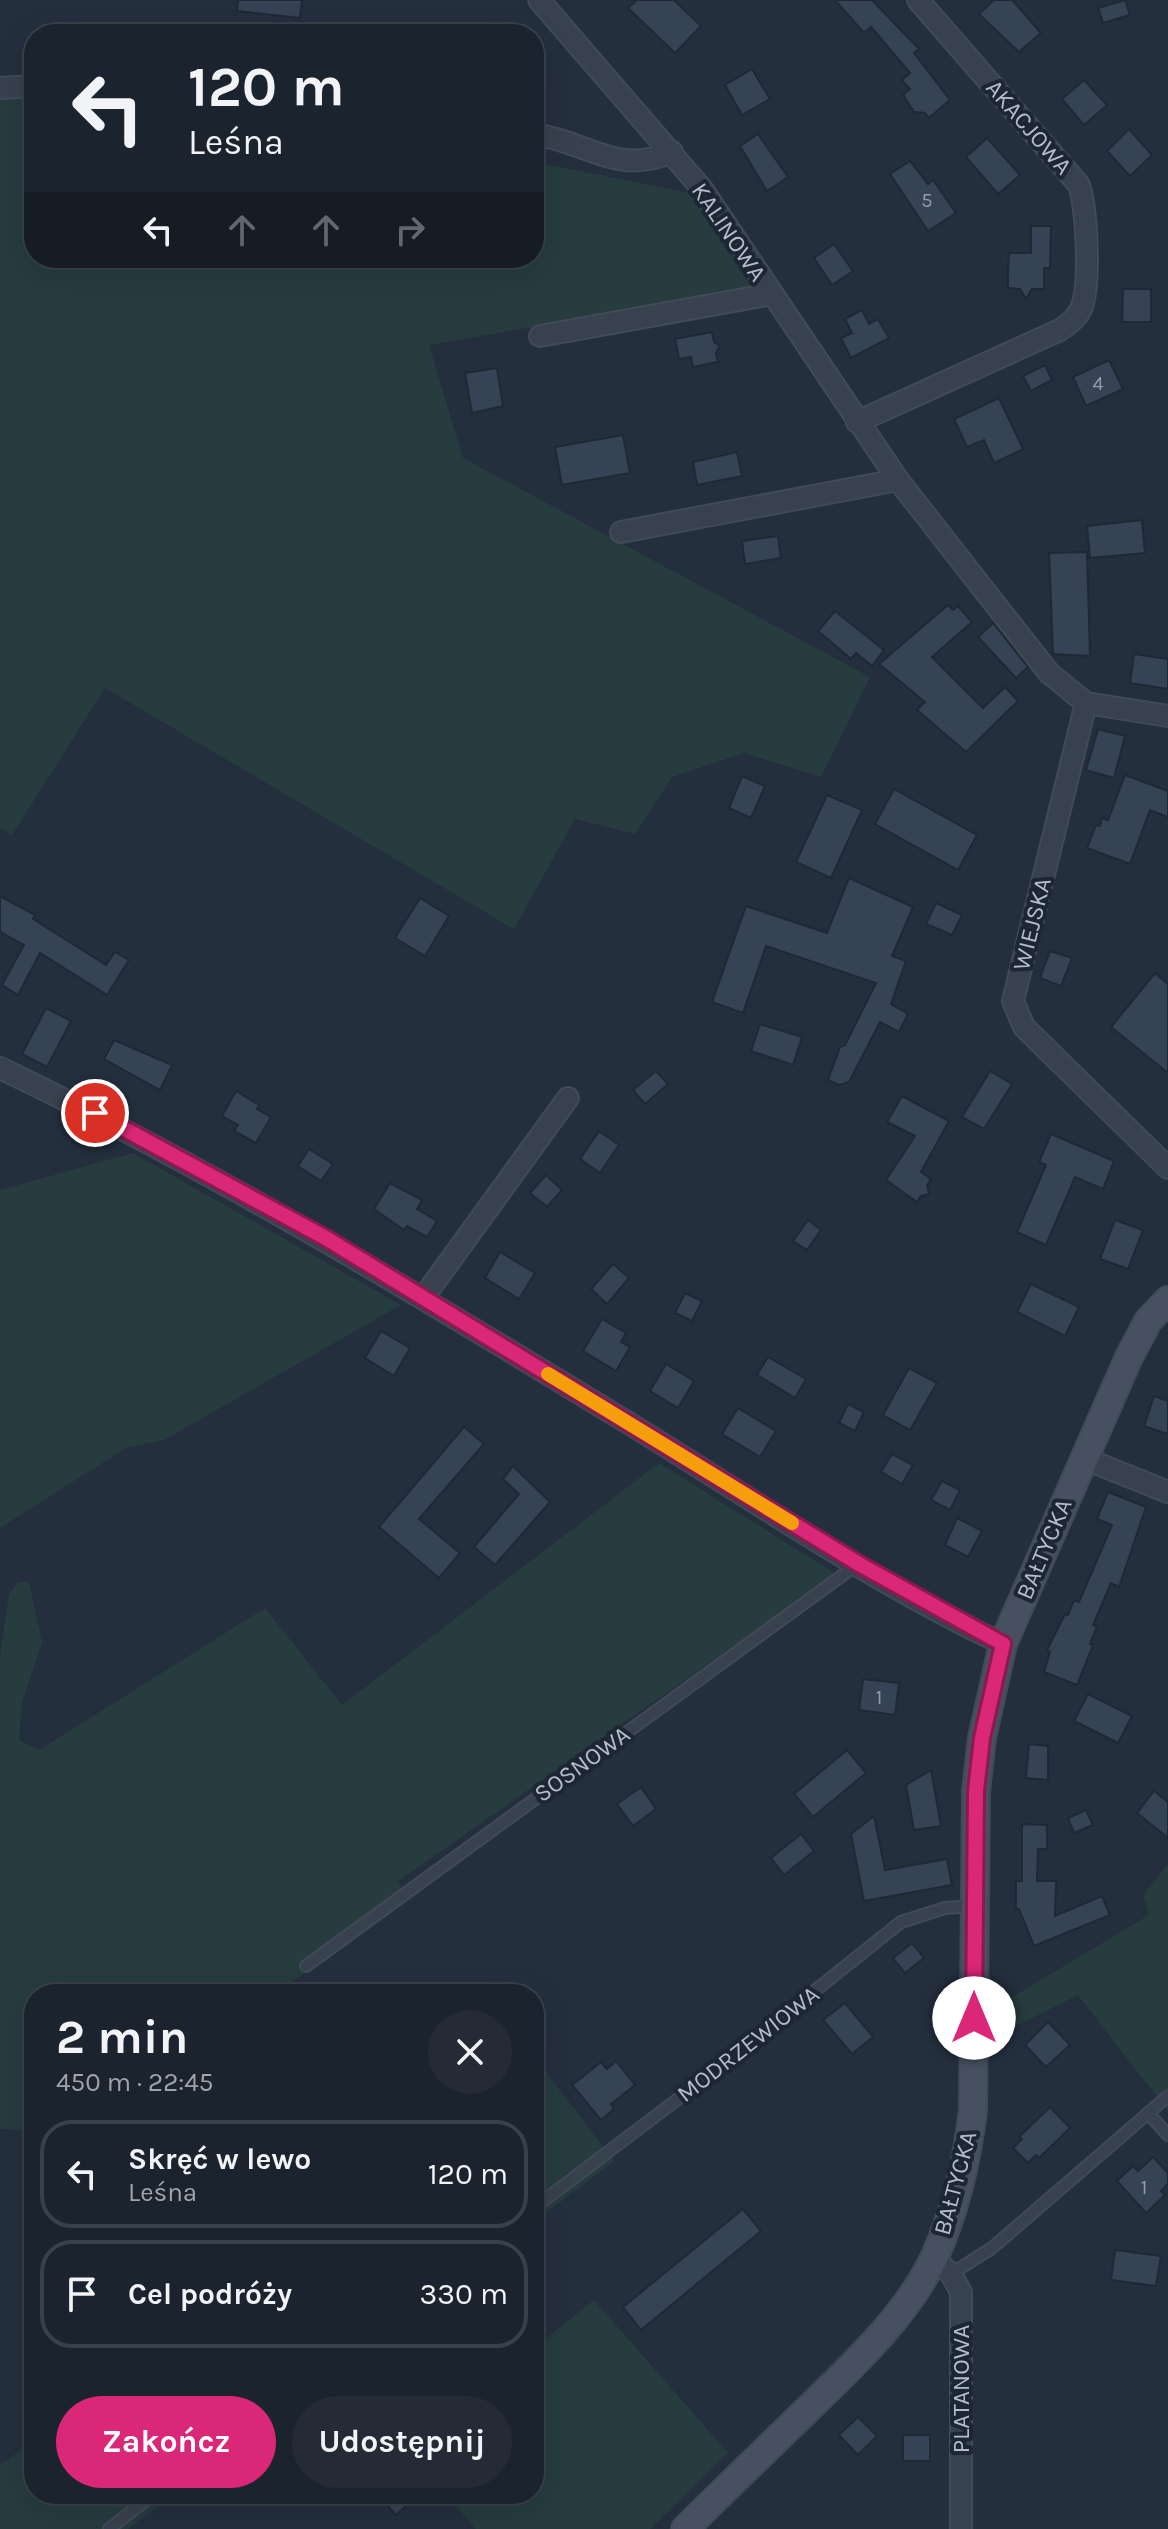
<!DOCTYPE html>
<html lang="pl">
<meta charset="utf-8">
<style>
body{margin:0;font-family:Karla,sans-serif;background:#242b36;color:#f1f3f6;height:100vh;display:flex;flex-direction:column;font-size:30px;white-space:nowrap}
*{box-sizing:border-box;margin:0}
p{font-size:26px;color:#a0a4aa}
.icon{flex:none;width:44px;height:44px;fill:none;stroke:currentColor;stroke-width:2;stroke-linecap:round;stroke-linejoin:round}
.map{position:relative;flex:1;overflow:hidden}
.panel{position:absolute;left:24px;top:1984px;width:520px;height:520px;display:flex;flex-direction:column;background:#1b232e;border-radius:32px;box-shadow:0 8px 32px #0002,0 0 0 2px #39404a}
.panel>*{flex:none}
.top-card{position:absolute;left:24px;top:24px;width:520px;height:244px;border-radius:32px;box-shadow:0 8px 32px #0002,0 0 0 2px #39404a;background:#1b232e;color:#f1f3f6;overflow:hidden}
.pin{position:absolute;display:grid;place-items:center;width:68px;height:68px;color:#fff;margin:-34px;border:4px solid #fff;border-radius:50%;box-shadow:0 2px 8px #0007}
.me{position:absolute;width:88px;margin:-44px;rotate:0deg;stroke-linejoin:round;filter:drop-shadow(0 0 6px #0008)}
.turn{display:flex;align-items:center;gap:28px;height:168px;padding:0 32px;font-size:36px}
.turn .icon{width:104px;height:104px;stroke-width:2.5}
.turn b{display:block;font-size:56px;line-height:68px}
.lanes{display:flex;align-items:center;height:76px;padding:0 32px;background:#0003;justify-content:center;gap:40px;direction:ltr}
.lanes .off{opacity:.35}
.round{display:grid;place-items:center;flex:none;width:84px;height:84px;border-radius:42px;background:#242b36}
.head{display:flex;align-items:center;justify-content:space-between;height:136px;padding:0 32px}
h1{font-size:48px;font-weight:700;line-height:60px}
.primary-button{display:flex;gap:16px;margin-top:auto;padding:16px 32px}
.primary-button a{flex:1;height:92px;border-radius:48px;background:#db2777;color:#fff;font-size:32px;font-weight:700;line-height:92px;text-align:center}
.primary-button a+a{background:#242b36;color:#f1f3f6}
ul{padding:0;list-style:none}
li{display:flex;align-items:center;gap:24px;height:108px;margin:0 16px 12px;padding:0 16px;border:4px solid #39404a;border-radius:32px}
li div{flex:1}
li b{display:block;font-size:30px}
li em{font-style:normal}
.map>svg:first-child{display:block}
.green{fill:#263c3f}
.building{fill:#364354;stroke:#1f2835;stroke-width:2}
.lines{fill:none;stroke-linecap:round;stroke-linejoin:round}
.lane-casing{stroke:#414a57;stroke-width:14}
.street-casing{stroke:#414a57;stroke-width:24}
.secondary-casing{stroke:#414a57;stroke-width:30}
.lane{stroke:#38414e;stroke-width:10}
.street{stroke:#38414e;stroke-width:20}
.secondary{stroke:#465061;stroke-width:26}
.route-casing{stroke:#8e194d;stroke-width:20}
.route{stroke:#db2777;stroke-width:14}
.slow{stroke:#f59e0b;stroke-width:14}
.labels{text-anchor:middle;stroke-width:8;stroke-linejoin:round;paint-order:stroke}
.number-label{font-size:20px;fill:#929caa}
.street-label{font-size:24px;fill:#b4bcc9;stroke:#1d2633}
</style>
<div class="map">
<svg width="1168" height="2529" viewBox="0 0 1168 2529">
<rect width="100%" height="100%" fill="#242f3e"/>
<g class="green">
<polygon points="34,97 34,258 534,258 534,162 691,193 753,289 429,345 463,458 870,677 821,777 744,753 672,777 635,834 575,819 514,929 105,688 12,835 0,828 0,98"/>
<polygon points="133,1153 401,1305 164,1440 126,1448 0,1528 0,1190"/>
<polygon points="659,1463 836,1574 397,1882 412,1898 275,1994 34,1994 32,2162 26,2147 25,2130 0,2129 0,1656 9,1594 18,1582 29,1582 42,1642 22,1702 19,1740 39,1750 265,1608 342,1705"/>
<polygon points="1168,1864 1168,2111 1078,1995 995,2037 997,2006 1149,1915 1143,1895"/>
<polygon points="539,2063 614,2161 534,2222 534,2067"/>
<polygon points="594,2300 728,2453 650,2529 476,2529 445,2494 534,2494 534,2348"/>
<polygon points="34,2441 34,2494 174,2494 128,2529 0,2529 0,2465"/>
</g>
<g class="building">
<polygon points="238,0 302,0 300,18 237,11"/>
<polygon points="637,0 674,0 701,26 675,53 628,8"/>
<polygon points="835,0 872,0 919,49 914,53 950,100 929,118 925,113 914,112 903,95 910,89 902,80 910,73 871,27 864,33"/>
<polygon points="994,0 1012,0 1041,33 1019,52 979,14"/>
<polygon points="1125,0 1130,15 1103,23 1098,8"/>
<polygon points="752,69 770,99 742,115 725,85"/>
<polygon points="1084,80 1107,105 1084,125 1062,99"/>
<polygon points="1129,129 1152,155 1130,176 1107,151"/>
<polygon points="758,134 788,177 767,191 740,146"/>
<polygon points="987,138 1020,175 998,194 966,157"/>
<polygon points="910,161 928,184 933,180 956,213 928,231 890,174"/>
<polygon points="1031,226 1051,226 1050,268 1044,268 1044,289 1032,289 1026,299 1020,289 1008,288 1008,271 1009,253 1031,253"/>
<polygon points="834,244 853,271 832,285 814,258"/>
<polygon points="1123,289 1151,289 1151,322 1122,322"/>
<polygon points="862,310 869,324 878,319 889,338 851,358 841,338 852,333 845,319"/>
<polygon points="712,332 714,342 720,346 716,353 718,362 693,367 691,357 679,359 675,339"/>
<polygon points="1109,360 1123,389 1086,406 1073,377"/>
<polygon points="1045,365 1052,380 1031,391 1023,376"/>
<polygon points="497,368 503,406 472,413 465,373"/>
<polygon points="999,398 1023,449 994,463 984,440 967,447 954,419"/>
<polygon points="623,435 630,473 562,485 555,447"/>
<polygon points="737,452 742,476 697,485 693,462"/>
<polygon points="1142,520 1145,553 1090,558 1087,526"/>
<polygon points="778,536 781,558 745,564 742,541"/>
<polygon points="1087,552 1090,656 1053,654 1049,553"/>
<polygon points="948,605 953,610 958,606 972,622 932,657 983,708 1005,687 1018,701 966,752 917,710 925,702 879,664"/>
<polygon points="835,611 884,650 872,666 856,653 851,659 818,631"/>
<polygon points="993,623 1028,667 1016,678 978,637"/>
<polygon points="1134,654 1168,659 1168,689 1130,683"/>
<polygon points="1098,729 1125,736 1114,778 1086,770"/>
<polygon points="1125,775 1168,791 1168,817 1150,810 1130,864 1087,848 1096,825 1100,826 1102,818 1108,820"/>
<polygon points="742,776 765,786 751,818 729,808"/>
<polygon points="894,789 977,835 958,870 875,824"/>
<polygon points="827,795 862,810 831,878 796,862"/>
<polygon points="849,878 913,907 892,956 906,961 891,1004 908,1014 899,1032 880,1022 849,1082 839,1085 828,1080 840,1047 845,1045 876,983 766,946 743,1013 712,1002 746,906 827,933"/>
<polygon points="0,896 35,915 33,919 106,965 115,952 129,960 107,995 40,953 18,995 2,985 24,945 0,932"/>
<polygon points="420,898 449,916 425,956 395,938"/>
<polygon points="936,903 962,915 952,935 926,924"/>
<polygon points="1050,951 1072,958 1061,986 1040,978"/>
<polygon points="1155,973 1168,984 1168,1073 1111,1027"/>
<polygon points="46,1008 71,1021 47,1067 22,1054"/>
<polygon points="760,1024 802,1037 793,1065 751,1051"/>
<polygon points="114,1040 172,1065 160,1090 104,1059"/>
<polygon points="656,1071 668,1084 645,1104 633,1090"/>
<polygon points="990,1071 1012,1084 984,1129 962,1117"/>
<polygon points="236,1091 259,1105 257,1109 271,1117 256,1143 234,1131 238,1125 222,1116"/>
<polygon points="902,1096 949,1121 921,1172 931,1179 927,1185 929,1194 921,1196 917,1202 886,1180 915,1136 887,1122"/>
<polygon points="599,1131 619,1145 600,1173 580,1159"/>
<polygon points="1051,1134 1114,1161 1103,1189 1075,1177 1046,1245 1017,1232 1046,1165 1039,1162"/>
<polygon points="309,1149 333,1164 321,1181 298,1166"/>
<polygon points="546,1175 562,1190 547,1207 530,1193"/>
<polygon points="390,1183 422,1200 417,1209 437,1221 427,1237 407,1226 404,1230 374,1209"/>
<polygon points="808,1220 821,1230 807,1250 793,1241"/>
<polygon points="1115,1220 1143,1230 1128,1269 1100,1259"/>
<polygon points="500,1252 535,1273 519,1299 485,1278"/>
<polygon points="613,1264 629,1278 607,1304 591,1289"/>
<polygon points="1031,1284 1079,1307 1065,1336 1017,1312"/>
<polygon points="685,1293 702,1301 692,1321 675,1313"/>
<polygon points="602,1319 626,1333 621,1342 630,1347 616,1371 583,1351"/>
<polygon points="381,1331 410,1348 394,1376 365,1358"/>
<polygon points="768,1357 806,1379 795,1398 757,1375"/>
<polygon points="666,1364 694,1381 678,1408 650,1391"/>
<polygon points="909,1368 937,1383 910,1430 883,1415"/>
<polygon points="1154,1396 1168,1401 1168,1434 1144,1426"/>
<polygon points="848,1404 864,1412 855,1431 839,1423"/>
<polygon points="738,1408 776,1431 760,1457 722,1434"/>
<polygon points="464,1427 484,1444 419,1519 460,1553 439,1578 379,1527"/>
<polygon points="892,1454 913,1465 902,1484 881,1472"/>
<polygon points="513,1466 550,1502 495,1565 474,1547 519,1494 503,1479"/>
<polygon points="942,1481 960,1490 950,1510 931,1500"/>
<polygon points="1108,1492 1146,1507 1119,1587 1111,1583 1093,1625 1097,1627 1090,1644 1093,1645 1077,1685 1044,1672 1050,1652 1047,1650 1065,1614 1068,1615 1074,1600 1079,1602 1112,1525 1097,1519"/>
<polygon points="957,1518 982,1531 968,1557 945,1545"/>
<polygon points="863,1679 899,1683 895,1715 859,1710"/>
<polygon points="1088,1694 1132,1716 1118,1743 1074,1721"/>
<polygon points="1029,1744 1048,1746 1048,1780 1026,1778"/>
<polygon points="847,1750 866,1773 813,1817 794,1794"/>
<polygon points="931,1770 941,1826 914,1830 906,1785"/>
<polygon points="641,1787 656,1809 633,1826 617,1804"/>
<polygon points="1154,1791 1168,1802 1168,1838 1137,1813"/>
<polygon points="1086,1810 1093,1825 1074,1833 1068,1818"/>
<polygon points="874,1816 885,1870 947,1859 952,1885 864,1901 851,1834"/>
<polygon points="1022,1824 1047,1825 1047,1849 1038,1849 1037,1881 1056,1881 1055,1916 1102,1896 1110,1915 1034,1946 1019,1909 1016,1909 1016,1881 1022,1881"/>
<polygon points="801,1834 814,1851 784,1875 771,1858"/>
<polygon points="912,1943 924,1958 905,1973 893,1958"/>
<polygon points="845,2003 873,2037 852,2054 823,2020"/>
<polygon points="1048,2022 1070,2045 1046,2067 1025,2045"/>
<polygon points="616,2061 635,2085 611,2104 614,2109 601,2120 572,2085 601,2062 607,2069"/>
<polygon points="1050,2107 1070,2128 1039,2158 1036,2155 1028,2163 1013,2148 1022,2139 1019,2137"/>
<polygon points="1153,2157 1168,2173 1168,2184 1161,2191 1165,2195 1146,2213 1117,2181 1133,2166 1138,2171"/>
<polygon points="743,2209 761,2231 641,2330 623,2307"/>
<polygon points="1115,2250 1161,2256 1156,2286 1111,2280"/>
<polygon points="858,2417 877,2436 858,2455 839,2435"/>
<rect x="903" y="2435" width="27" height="26"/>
<polygon points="377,2494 419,2494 396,2515"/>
</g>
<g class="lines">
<g class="lane-casing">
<g id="lane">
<polyline points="306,1966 858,1564"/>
<polyline points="1148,2113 1168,2135"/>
<polyline points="534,2208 707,2077 901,1922 945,1908 974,1906"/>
<polyline points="951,2274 992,2248 1168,2096"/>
<polyline points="109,2529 154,2494"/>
</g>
</g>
<g class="street-casing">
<g id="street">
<polyline points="539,0 702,189 898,480 1049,673 1086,703 1168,716"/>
<polyline points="0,88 34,86"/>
<path d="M534 134C589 142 616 176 672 152"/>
<polyline points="540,336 772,294"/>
<path d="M857 422 1060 330C1070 323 1080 316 1083 303 1090 277 1087 210 1079 185L918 0"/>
<polyline points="621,532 898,480"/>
<polyline points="1086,703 1013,1001 1024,1027 1168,1168"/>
<path d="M0 1068C223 1175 432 1303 643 1432 761 1505 878 1585 1003 1644"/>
<polyline points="423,1298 568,1098"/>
<polyline points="1083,1458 1168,1492"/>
<polyline points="934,2259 951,2274 961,2292 961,2529"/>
</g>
</g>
<g class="secondary-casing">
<path id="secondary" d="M685 2529C725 2489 766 2450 807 2410 853 2365 907 2316 935 2256 956 2209 967 2161 973 2110L976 1791 982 1738 1003 1644 1129 1357 1148 1321 1168 1300"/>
</g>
<use href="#lane" class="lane"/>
<use href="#street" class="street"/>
<use href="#secondary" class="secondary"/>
</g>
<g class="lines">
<g class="route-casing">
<polyline id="route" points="95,1113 324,1237 859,1564 1003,1644 982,1738 976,1791 974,2018"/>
</g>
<use href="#route" class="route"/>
<polyline class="slow" points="548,1374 792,1523"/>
</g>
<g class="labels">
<g class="number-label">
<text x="927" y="207">5</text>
<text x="1098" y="390">4</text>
<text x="879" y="1704">1</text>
<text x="1144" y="2194">1</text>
</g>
<g class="street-label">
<text transform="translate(1029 127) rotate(49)" y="8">AKACJOWA</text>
<text transform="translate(729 232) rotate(56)" y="8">KALINOWA</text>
<text transform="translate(1032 924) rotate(-76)" y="8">WIEJSKA</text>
<text transform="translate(1044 1549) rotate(-67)" y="8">BAŁTYCKA</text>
<text transform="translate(582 1764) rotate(-36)" y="8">SOSNOWA</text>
<text transform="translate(748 2044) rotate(-38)" y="8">MODRZEWIOWA</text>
<text transform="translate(955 2183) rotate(-75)" y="8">BAŁTYCKA</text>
<text transform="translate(961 2389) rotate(-90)" y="8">PLATANOWA</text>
</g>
</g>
</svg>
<div class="pin" style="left:95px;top:1113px;background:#d93025"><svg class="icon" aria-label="arrive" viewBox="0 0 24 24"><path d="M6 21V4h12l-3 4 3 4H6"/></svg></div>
<svg class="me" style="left:974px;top:2018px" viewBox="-20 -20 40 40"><circle r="19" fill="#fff"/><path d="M0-13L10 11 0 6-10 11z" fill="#db2777"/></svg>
<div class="top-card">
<div class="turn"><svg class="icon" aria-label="left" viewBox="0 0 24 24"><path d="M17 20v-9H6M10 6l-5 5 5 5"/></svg><div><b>120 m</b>Leśna</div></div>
<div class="lanes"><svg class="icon" aria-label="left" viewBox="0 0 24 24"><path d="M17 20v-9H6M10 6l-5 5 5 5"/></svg><svg class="icon off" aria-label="ahead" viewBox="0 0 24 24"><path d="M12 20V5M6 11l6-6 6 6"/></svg><svg class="icon off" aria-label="ahead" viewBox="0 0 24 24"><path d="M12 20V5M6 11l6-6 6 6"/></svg><svg class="icon off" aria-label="right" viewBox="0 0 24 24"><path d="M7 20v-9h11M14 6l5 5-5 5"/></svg></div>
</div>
<section class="panel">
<div class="head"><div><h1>2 min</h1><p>450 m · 22:45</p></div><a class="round"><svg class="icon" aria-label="close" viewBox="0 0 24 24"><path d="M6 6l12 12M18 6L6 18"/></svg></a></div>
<ul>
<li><svg class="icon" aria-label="left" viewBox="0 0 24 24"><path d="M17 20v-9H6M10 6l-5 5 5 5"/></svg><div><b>Skręć w lewo</b><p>Leśna</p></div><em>120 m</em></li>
<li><svg class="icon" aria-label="arrive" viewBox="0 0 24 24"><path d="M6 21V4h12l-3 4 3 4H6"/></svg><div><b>Cel podróży</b></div><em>330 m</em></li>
</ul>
<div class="primary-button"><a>Zakończ</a><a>Udostępnij</a></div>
</section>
</div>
